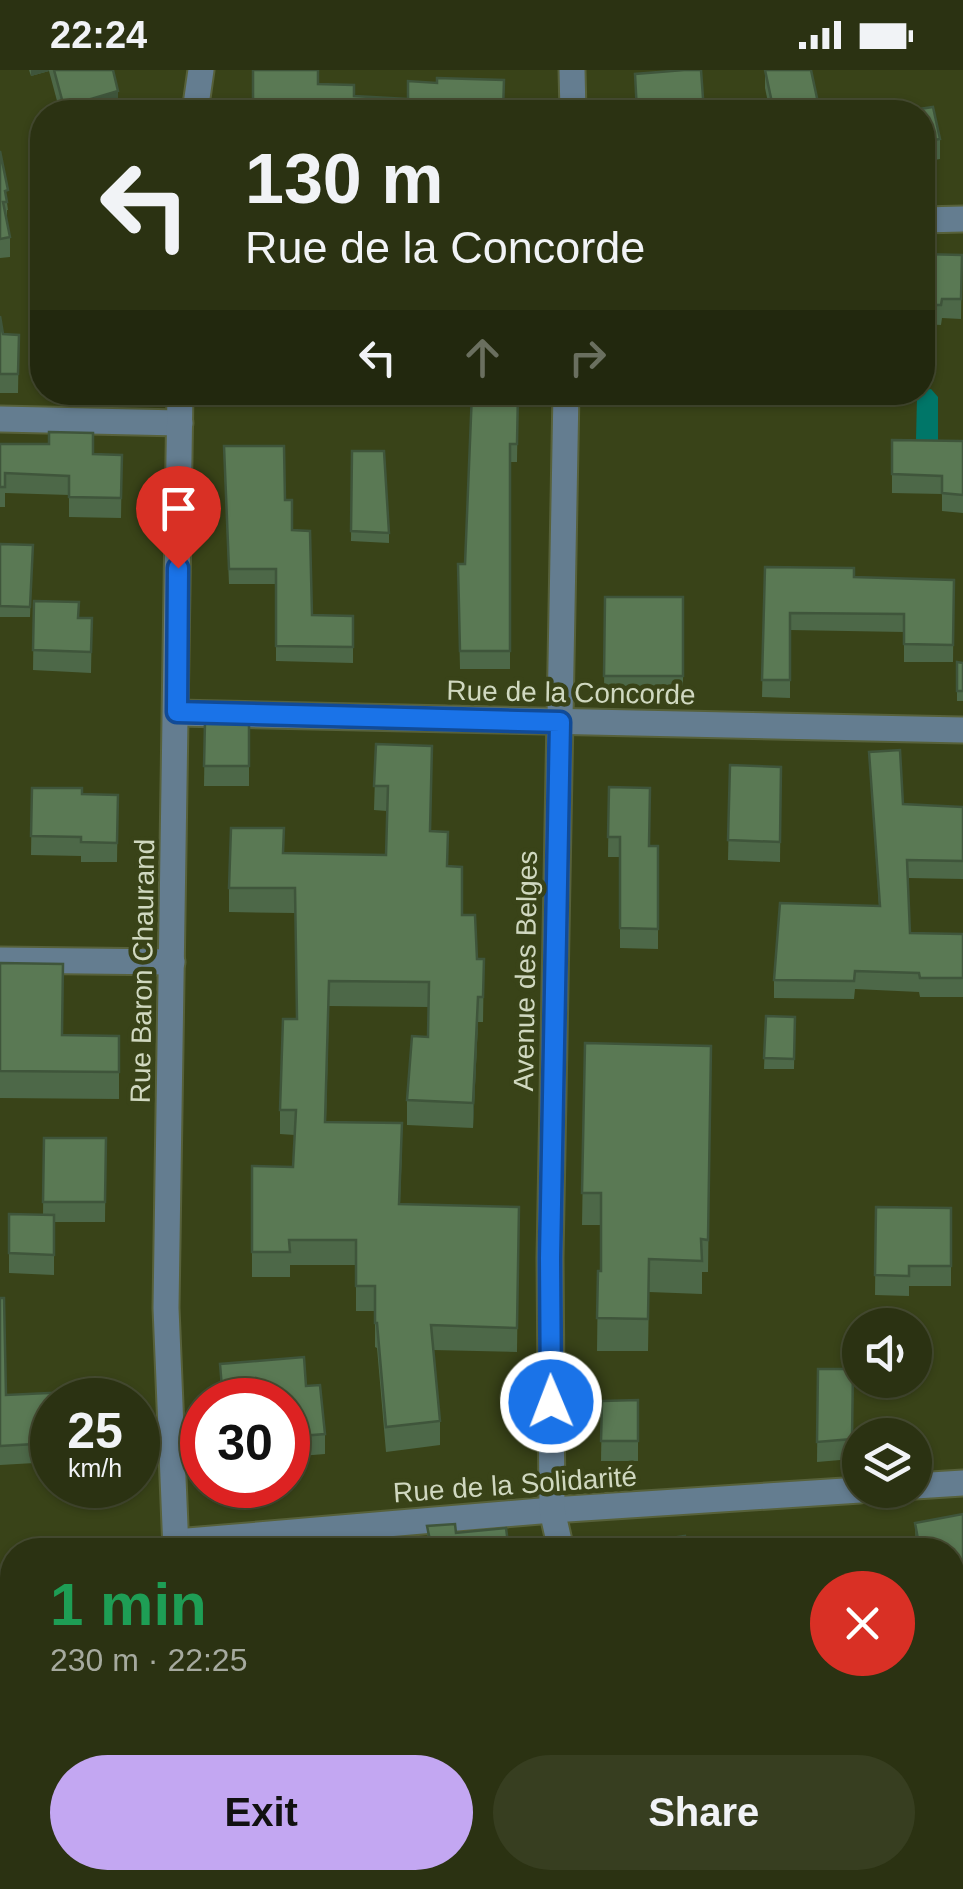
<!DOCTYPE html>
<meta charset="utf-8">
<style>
body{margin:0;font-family:Helvetica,sans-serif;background:#373e20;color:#f1f3f6;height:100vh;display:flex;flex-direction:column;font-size:38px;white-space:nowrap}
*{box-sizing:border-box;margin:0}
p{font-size:32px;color:#a6aa9f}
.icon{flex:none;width:55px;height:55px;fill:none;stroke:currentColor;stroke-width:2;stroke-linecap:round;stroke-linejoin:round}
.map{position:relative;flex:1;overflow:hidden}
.side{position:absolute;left:0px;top:1468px;width:965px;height:352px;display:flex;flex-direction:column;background:#2b3212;border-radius:40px 40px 0 0;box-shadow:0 2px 8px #0004,0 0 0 2px #474d32}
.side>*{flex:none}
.guide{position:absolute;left:30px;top:30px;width:905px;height:305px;border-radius:40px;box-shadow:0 2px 8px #0004,0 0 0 2px #474d32;background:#2b3212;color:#f1f3f6;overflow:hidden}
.buttons{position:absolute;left:842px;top:1238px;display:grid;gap:20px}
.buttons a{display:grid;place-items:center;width:90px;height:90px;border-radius:50%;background:#2b3212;box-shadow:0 2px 8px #0004,0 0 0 2px #474d32;font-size:50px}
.speed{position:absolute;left:30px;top:1308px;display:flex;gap:20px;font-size:50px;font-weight:700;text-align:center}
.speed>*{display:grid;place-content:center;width:130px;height:130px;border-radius:50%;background:#2b3212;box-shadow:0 2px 8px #0004,0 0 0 2px #474d32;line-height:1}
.speed small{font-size:25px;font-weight:400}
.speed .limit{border:15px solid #d22;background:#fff;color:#111}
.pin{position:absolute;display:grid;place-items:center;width:85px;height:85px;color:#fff;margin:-102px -42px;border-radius:50% 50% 50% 0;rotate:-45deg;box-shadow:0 0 10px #0007}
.pin .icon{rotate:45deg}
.me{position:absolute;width:110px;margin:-55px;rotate:359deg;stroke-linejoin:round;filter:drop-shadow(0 0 8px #0008)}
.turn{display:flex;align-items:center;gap:35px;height:210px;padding:0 50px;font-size:45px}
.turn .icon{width:130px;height:130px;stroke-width:2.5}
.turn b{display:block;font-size:70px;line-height:85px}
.lanes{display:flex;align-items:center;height:95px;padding:0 50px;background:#0003;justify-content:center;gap:50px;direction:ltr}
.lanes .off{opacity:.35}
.round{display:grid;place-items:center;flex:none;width:105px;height:105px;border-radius:52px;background:#373e20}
.head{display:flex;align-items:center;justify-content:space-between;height:170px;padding:0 50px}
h1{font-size:60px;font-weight:600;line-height:75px;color:#1e9e55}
.action{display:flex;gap:20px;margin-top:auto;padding:20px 50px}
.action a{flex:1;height:115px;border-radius:60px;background:#c3a7f2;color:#111;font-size:40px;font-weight:600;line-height:115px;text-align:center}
.action a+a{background:#373e20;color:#f1f3f6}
.status{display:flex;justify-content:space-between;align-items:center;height:70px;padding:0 50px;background:#2b3212;direction:ltr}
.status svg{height:28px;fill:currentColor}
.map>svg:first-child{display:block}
.water{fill:#007668}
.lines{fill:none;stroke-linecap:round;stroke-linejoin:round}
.minor-casing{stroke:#57613a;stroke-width:29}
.minor{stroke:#647d90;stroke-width:25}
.wall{fill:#4d6848}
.shaded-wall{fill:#3f553b}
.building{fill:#5a7954;stroke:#3f553b;stroke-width:2.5}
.route-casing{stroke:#114b97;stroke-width:25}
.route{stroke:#1a73e8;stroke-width:18}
.labels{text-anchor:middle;stroke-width:9;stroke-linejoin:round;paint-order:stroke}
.street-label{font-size:28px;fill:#d0d8c0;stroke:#394318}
</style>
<div class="status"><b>22:24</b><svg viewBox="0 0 49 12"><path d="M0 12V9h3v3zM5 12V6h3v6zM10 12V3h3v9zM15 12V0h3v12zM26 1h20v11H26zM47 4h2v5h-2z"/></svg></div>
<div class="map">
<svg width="963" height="1819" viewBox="0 0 963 1819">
<rect width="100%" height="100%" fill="#394318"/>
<polygon class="water" points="931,319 938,327 938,370 916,370 917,327 924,320"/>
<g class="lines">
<g class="minor-casing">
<g id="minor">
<polyline points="572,0 573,42"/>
<polyline points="195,42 201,0"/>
<polyline points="922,150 963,149"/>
<polyline points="0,349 180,353"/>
<polyline points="177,643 963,660"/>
<polyline points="0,890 172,892"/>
<polyline points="915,1416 963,1413"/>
<polyline points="176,1472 552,1440 860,1420"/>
<polyline points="176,1480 166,1238 180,322"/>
<polyline points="561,1480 552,1440 550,1188 566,322"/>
<polyline points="232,1808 234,1819"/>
<polyline points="631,1808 634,1819"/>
</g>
</g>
<use href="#minor" class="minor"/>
</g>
<g class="wall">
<polygon points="29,0 113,0 118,40 109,42 60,42 49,1 31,6"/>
<polygon points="253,0 318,14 407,42 253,42"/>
<polygon points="765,0 820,42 770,42 765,18"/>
<polygon points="922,42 940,69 940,89 922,92"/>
<polygon points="0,81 8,140 7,140 7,151 10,167 10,187 0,188"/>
<polygon points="922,184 962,185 961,249 942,248 941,255 922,254"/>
<polygon points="0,246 3,264 19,265 18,323 0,323"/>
<polygon points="518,322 517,392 510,392 510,599 460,599 458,512 465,494"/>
<polygon points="892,370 963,371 963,443 942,441 942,424 892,423"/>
<polygon points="0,374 93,384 122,385 121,448 69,447 69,425 5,423 5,437 0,437"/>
<polygon points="352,381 389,463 389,473 351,471"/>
<polygon points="224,391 285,430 312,545 353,546 353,593 276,591 276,514 229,514"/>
<polygon points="0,474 33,475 30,547 0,547"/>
<polygon points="765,497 854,507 954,510 953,592 904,592 904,562 790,560 790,628 762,627"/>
<polygon points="605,527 683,527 683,624 604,624"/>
<polygon points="34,531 79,548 92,548 91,603 33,600"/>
<polygon points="957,592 963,593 963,631 957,631"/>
<polygon points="205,651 249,652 249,716 204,716"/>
<polygon points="376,674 431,761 448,796 477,889 484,889 483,952 478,952 473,1058 407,1055 407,1030 428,967 428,937 329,936 326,1052 402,1078 400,1134 519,1137 517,1282 433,1280 440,1351 440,1375 386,1382 377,1278 375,1277 375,1241 356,1241 356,1195 290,1195 290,1207 252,1207 252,1096 293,1097 295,1065 280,1064 280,1040 297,949 295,843 229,842 229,818 284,783 386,785 387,741 374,740"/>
<polygon points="869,682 903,734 963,737 963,809 908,808 910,863 963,864 963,927 920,927 919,922 855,919 854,929 774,928 774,910 879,836"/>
<polygon points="730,695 781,697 780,792 728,790"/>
<polygon points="609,717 649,776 658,776 658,879 620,878 620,787 608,787"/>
<polygon points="32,718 82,724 118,725 117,792 81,792 81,786 31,785"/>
<polygon points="0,893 62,965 119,966 119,1029 0,1028"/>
<polygon points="766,946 795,947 794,999 764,999"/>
<polygon points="585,973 711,976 708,1202 702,1202 702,1224 649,1222 648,1281 597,1281 598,1201 601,1201 601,1155 582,1155"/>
<polygon points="44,1068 106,1068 105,1152 54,1152 54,1205 9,1203 9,1144 43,1145"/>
<polygon points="876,1137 951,1138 951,1216 909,1216 909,1226 875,1225"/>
<polygon points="0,1228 6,1325 52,1330 52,1392 0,1395"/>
<polygon points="220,1294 306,1316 325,1364 325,1384 288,1387 288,1330 221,1330"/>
<polygon points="818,1299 853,1299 852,1389 817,1392"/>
<polygon points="638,1330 638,1391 601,1391 602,1331"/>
<polygon points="963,1444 963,1511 952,1513 952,1480 916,1480 915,1453"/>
<polygon points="427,1456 456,1463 509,1480 428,1480"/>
<polygon points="0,1605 12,1605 12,1676 0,1679"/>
<polygon points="262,1808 362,1808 364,1819 275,1819 274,1816 263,1817"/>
<polygon points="700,1808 753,1808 755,1819 703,1819"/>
</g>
<g class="shaded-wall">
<polygon points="31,0 49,0 49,1 31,6"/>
<polygon points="118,21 118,40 109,42 64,42 64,37"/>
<polygon points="478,927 478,952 473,1058 473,1033"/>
</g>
<g class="building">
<polygon points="54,0 113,0 118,21 64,37"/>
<polygon points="253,0 318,0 318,14 354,15 354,26 407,29 407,42 286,42 285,34 253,34"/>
<polygon points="684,0 701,0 704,42 637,42 635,4"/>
<polygon points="765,0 811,0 820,42 774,42"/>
<polygon points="437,8 504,10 503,42 408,42 408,11 437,13"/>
<polygon points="933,37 940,69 922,72 922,42 899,42"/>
<polygon points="0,81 8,120 5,121 7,132 3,132 10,167 0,169"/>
<polygon points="922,184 962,185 961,229 942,229 941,235 922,235"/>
<polygon points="0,246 3,264 19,265 18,304 0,304"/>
<polygon points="472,322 518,322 517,374 510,374 510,581 460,581 458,494 465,494"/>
<polygon points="49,362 93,363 93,384 122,385 121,428 69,427 69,406 5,403 5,417 0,417 0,374 49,374"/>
<polygon points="892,370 963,371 963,425 942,423 942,406 892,404"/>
<polygon points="224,376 284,376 285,430 292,430 292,460 310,461 312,545 353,546 353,577 276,576 276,499 229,499"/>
<polygon points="352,381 384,381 389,463 351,461"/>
<polygon points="0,474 33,475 30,537 0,536"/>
<polygon points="765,497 854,498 854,507 954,510 953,575 904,574 904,544 790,543 790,610 762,610"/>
<polygon points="605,527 683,527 683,606 604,606"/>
<polygon points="34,531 79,532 78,548 92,548 91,582 33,580"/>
<polygon points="957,592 963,593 963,621 957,621"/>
<polygon points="205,651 249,652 249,696 204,696"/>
<polygon points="376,674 432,676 430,761 448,762 447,796 462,797 462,845 475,845 477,889 484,889 483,927 478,927 473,1033 407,1030 412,966 428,967 429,912 329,911 325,1052 402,1053 399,1134 519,1137 517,1258 431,1255 440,1351 386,1357 377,1253 375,1253 375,1216 356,1216 356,1170 289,1170 290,1182 252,1182 252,1096 293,1097 296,1040 280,1040 283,949 297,949 295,818 229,818 231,758 284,758 283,783 386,785 388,716 374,716"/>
<polygon points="900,680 903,734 963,737 963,791 907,790 910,863 963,864 963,908 920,908 919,903 855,901 854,911 774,910 780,833 880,836 869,682"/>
<polygon points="730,695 781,697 780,772 728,770"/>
<polygon points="609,717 650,718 649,776 658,776 658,859 620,858 620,767 608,767"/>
<polygon points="32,718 82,718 82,724 118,725 117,773 81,772 81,767 31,766"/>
<polygon points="0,893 63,894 62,965 119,966 119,1002 0,1001"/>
<polygon points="766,946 795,947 794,989 764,988"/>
<polygon points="585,973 711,976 708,1170 701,1169 702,1191 649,1189 648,1249 597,1248 598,1201 601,1201 601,1123 582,1123"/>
<polygon points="44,1068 106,1068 105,1132 43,1132"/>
<polygon points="876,1137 951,1138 951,1196 909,1196 909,1206 875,1205"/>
<polygon points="9,1144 54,1145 54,1185 9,1183"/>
<polygon points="0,1228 4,1228 6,1325 92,1321 93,1330 52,1330 52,1373 0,1376"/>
<polygon points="304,1287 306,1316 320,1315 325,1364 288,1367 288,1330 223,1330 220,1294"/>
<polygon points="818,1299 853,1299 852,1369 817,1372"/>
<polygon points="638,1330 638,1371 601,1371 602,1331"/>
<polygon points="963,1444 963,1491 952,1492 952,1480 920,1480 915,1453"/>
<polygon points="455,1454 456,1463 506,1458 509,1480 432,1480 427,1456"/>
<polygon points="685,1466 687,1480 632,1480 631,1474"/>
<polygon points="109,1468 111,1480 66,1480 66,1475"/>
<polygon points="0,1605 12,1605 12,1655 0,1658"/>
<polygon points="276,1808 362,1808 364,1819 304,1819 303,1813 278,1818"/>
<polygon points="704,1808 753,1808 755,1819 707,1819"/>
</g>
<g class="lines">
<g class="route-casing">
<polyline id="route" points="178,498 177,642 560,652 550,1188 551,1332"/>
</g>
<use href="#route" class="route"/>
</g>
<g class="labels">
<g class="street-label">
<text transform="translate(571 622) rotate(1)" y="10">Rue de la Concorde</text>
<text transform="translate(142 901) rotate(-89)" y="10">Rue Baron Chaurand</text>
<text transform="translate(525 901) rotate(-89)" y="10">Avenue des Belges</text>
<text transform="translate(515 1414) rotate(-4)" y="10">Rue de la Solidarité</text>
</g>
</g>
</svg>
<div class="buttons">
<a><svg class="icon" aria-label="sound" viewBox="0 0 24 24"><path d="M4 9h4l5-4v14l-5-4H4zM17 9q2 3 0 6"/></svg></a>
<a><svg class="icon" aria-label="layers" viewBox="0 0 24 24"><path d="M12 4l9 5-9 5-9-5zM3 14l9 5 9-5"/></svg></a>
</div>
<div class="speed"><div>25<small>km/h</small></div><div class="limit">30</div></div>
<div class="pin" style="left:178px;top:498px;background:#d93025"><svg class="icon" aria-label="arrive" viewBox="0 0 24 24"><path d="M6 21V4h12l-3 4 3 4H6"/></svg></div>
<svg class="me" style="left:551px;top:1332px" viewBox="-20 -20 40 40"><circle r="17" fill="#1a73e8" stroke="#fff" stroke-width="3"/><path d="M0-11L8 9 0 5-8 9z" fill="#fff"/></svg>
<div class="guide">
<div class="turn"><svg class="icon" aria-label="left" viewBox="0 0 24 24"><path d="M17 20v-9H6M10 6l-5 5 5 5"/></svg><div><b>130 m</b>Rue de la Concorde</div></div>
<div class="lanes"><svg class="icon" aria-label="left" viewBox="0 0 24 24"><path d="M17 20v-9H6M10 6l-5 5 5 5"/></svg><svg class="icon off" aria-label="ahead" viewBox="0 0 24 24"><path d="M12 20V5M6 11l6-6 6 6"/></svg><svg class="icon off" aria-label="right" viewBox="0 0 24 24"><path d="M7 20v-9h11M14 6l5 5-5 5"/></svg></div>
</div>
<section class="side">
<div class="head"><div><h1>1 min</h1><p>230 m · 22:25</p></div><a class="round" style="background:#d93025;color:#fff"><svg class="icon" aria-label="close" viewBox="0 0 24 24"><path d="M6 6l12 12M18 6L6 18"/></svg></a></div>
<div class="action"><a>Exit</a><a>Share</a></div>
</section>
</div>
